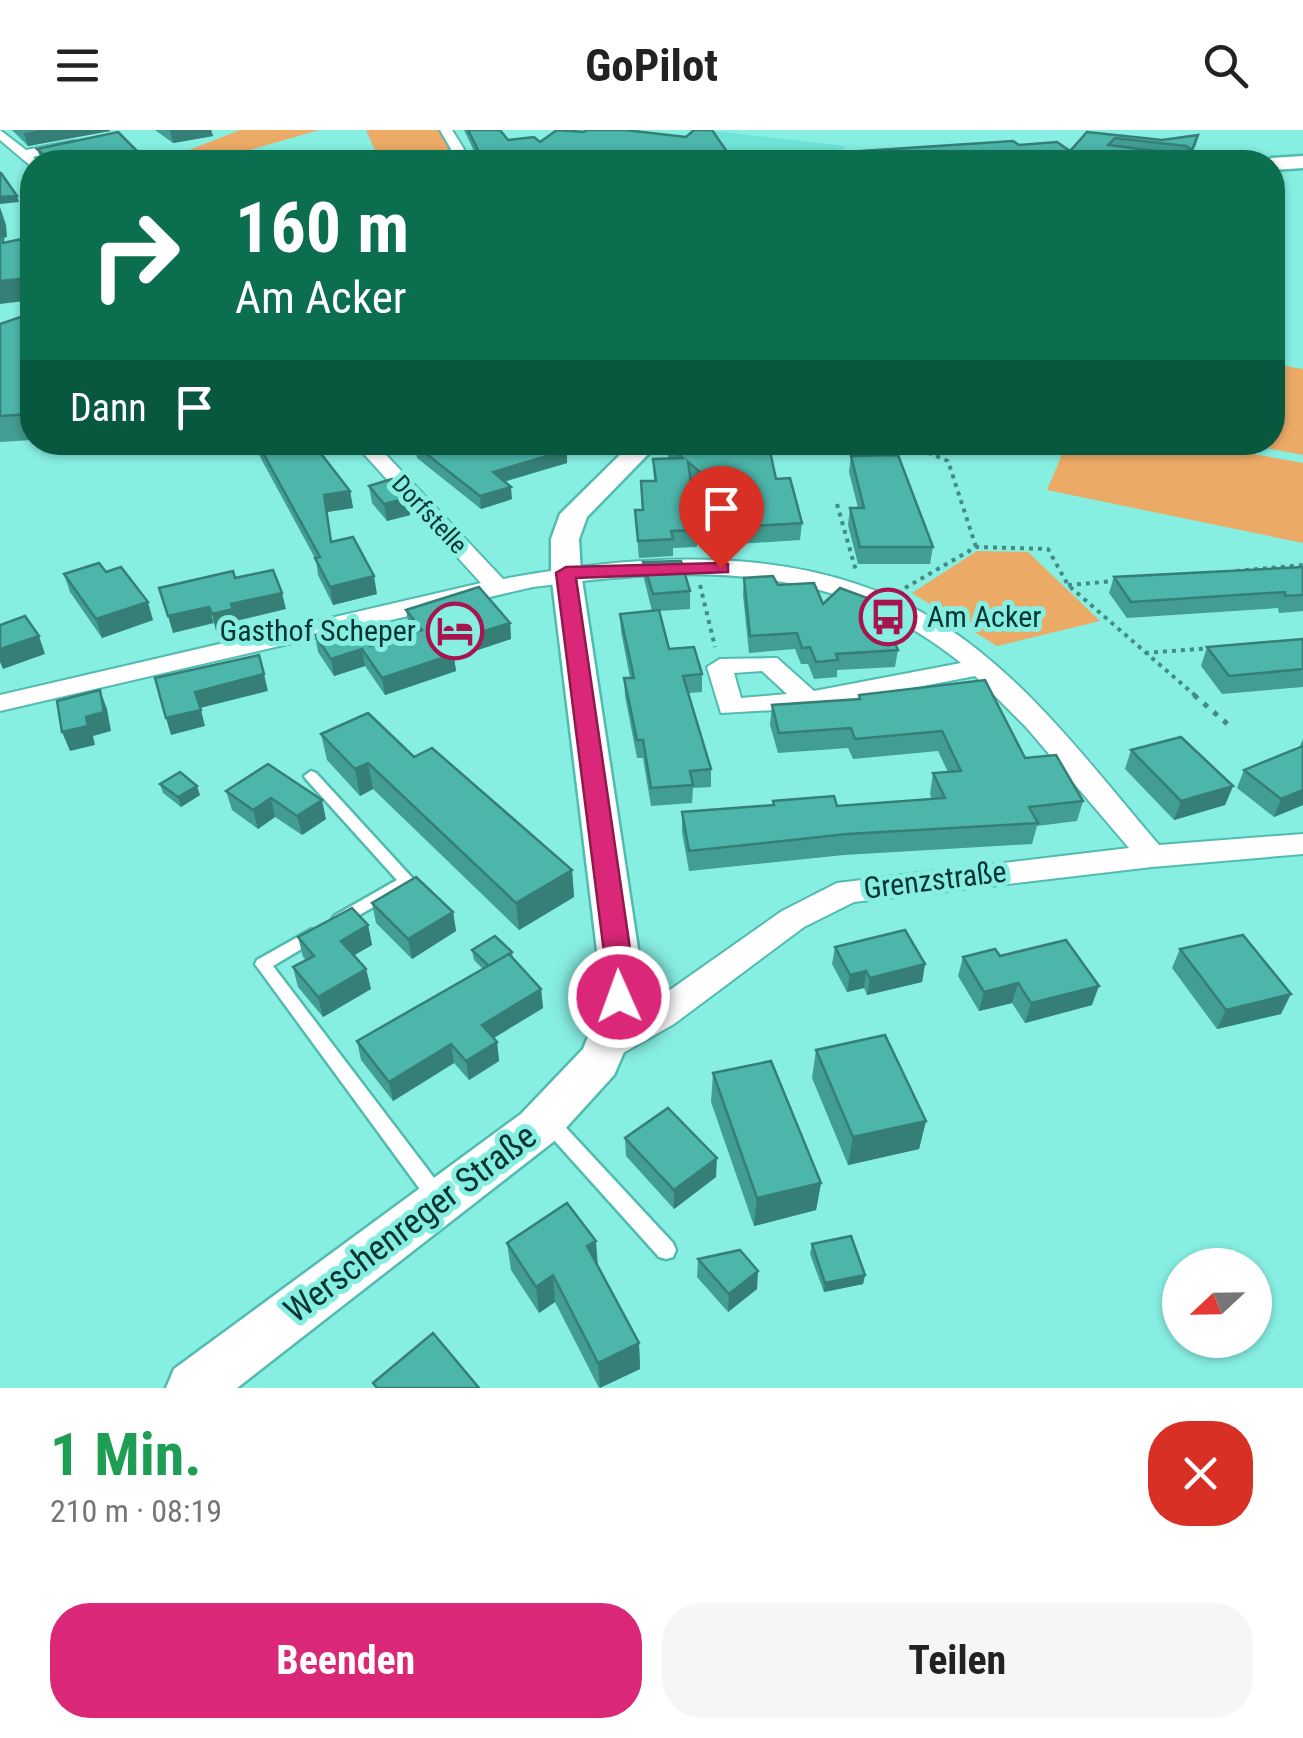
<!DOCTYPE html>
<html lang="de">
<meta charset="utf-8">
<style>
body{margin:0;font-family:"Roboto Condensed",sans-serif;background:#f6f6f6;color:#222;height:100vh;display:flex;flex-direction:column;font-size:38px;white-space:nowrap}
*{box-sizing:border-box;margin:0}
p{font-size:32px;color:#767676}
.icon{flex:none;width:55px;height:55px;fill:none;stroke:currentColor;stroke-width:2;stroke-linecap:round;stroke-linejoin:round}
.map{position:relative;height:1258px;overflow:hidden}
.details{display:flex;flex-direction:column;background:#fff;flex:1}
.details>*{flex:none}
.hud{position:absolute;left:20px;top:20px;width:1265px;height:305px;border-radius:40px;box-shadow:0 2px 8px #0004;background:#0b6e4f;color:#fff;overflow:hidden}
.needle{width:65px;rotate:248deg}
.buttons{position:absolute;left:1162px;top:1118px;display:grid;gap:20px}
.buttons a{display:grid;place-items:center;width:110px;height:110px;border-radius:50%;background:#fff;box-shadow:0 2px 8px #0004;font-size:50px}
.pin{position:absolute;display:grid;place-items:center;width:85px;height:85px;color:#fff;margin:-102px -42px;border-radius:50% 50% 50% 0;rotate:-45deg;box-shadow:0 0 10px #0007}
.pin .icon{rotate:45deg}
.me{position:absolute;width:110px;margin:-55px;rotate:358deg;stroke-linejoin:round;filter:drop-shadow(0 0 8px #0008)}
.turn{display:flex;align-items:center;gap:35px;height:210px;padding:0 50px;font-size:45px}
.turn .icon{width:130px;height:130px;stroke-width:2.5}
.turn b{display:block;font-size:70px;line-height:85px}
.then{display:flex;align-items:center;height:95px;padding:0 50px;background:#0003;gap:20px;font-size:38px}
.round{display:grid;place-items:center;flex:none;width:105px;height:105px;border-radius:40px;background:#f6f6f6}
.overview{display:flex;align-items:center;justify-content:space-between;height:170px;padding:0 50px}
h1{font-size:60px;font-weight:700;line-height:75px;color:#1e9e55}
.action{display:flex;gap:20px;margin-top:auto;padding:20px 50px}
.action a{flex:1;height:115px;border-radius:40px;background:#db2777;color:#fff;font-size:40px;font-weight:700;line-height:115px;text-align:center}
.action a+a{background:#f6f6f6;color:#222}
header{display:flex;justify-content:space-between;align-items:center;height:130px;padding:0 50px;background:#fff;font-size:45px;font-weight:700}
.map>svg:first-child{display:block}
.built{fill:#6fe3d6}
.green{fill:#ecaa67}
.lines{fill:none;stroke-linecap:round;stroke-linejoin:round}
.service-casing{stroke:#52bbaf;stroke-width:5}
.minor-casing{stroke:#52bbaf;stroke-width:4}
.tertiary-casing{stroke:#52bbaf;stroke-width:5}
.primary-casing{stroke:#52bbaf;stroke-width:5}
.path-far1{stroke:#428c84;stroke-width:4;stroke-dasharray:4 5;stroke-linecap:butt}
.path{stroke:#428c84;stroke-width:5;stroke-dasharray:5 8;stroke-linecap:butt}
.service{fill:#fff;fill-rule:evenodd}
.minor{fill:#fff;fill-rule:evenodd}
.tertiary{fill:#fff;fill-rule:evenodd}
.primary{fill:#fff;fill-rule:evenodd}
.wall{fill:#429d92}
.shaded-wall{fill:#367f77}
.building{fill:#4db6aa;stroke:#367f77;stroke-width:2.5}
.route{fill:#db2777;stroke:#8e194d;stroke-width:2.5}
.labels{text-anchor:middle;stroke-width:10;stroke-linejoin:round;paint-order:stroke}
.far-street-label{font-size:25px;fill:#063632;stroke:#87eee2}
.poi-label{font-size:30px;fill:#063632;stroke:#87eee2;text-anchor:start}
.street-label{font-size:30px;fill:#063632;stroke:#87eee2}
.near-street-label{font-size:35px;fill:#063632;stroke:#87eee2}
</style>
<header><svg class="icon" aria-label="menu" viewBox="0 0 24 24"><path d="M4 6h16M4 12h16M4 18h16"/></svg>GoPilot<svg class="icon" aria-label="search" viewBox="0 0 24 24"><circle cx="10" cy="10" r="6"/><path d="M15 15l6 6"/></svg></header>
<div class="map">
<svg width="1303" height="1258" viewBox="0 0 1303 1258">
<rect width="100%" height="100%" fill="#87eee2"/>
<polygon class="built" points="705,0 846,16 827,32 667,32"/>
<g class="green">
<polygon points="240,0 319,0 208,32 181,32 195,27 189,20"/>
<polygon points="366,0 443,0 458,19 378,27"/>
<polygon points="1273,234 1303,239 1303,325 1239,313 1272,312"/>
<polygon points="1067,313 1194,313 1303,333 1303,413 1047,360"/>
<polygon points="977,421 1028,422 1100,491 997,516 912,463"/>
</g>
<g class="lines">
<g class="service-casing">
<g id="service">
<polygon points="713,372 718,375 727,438 721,441 715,438 708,375"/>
<polygon points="311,641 316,643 415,751 412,755 340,796 334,794 332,790 334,786 397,750 306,649 304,646"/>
<polygon points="312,799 318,801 320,805 318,809 273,836 444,1061 447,1067 444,1073 437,1076 430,1073 255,834 257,830"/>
<polygon points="550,985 556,987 673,1113 676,1120 673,1127 666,1129 659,1127 544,999 541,993 544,987"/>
</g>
</g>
<g class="minor-casing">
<g id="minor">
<polygon points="0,0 26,20 74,11 80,15 33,27 38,32 32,32 32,37 0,10"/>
<polygon points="440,0 452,0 464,19 454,32 441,32 451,19"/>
<path d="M353 312H374L503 449C646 422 811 412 940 493 1027 548 1093 638 1159 715L1303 704V724L1152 737 854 772 804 797 674 894 623 923 611 927 599 923 594 913 599 903 650 874 782 781 837 753 1129 718 1026 597 975 546 809 578 721 583 707 537 720 529 777 528 814 561 961 533C834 429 688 436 533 457L0 581V565L481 453ZM762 541 787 564 741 568 734 543Z"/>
</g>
</g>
<g class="tertiary-casing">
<polygon id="tertiary" points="633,312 660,312 587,387 579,409 581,443 642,845 635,897 614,945 553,1012 237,1258 166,1258 174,1239 521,984 583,919 592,897 600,845 551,443 551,409 560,384"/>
</g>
<g class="primary-casing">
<polygon id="primary" points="1303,26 1303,38 1272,40 1272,32 1262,32 1272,28"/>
</g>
<g class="path-far1">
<polyline points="903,312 948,331 976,417"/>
<polyline points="837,374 856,441"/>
<polyline points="1236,441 1303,435"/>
<polyline points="700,455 715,517"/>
<polyline points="1068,455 1115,451"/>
<polyline points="905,458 976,417 1048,419 1068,455 1197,567"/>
<polyline points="1145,523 1212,518"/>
</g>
<polyline class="path" points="1194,565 1231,597"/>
<use href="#service" class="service"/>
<use href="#minor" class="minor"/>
<use href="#tertiary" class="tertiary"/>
<use href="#primary" class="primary"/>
</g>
<g class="wall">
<polygon points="12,0 110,0 110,1 28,16"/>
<polygon points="155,0 211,0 213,6 173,13"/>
<polygon points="464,0 500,0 508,10 734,32 460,32 459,25 475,23"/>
<polygon points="1087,2 1162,10 1198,5 1196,15 1187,32 831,32 1019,15 1070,21"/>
<polygon points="37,19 148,32 44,32 41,29"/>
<polygon points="32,183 32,310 0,312 0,194"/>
<polygon points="252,312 312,312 350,361 353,378 327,382 332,412 377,464 333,475 318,445 316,430"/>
<polygon points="415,315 567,333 504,352 512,369 481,379 417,328"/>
<polygon points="668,315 776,349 802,393 800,410 737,414 731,359 700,359 691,351 698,400 697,417 673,418 673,426 639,428 635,380 642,380 641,351 654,351 653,329 668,329"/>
<polygon points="851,326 933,417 930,434 858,434 848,395 850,378 858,378 849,342"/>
<polygon points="369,356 410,385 387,391 372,373"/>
<polygon points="643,432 690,461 690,479 659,481 669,519 702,544 702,562 689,563 711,639 711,657 693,658 692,673 651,676 643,628 637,628 625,566 624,548 630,548 621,501 620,484 652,481 644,449"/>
<polygon points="1303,437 1303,481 1279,483 1278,478 1127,488 1109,463 1114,447"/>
<polygon points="106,442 153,490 102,508 70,462 64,444"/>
<polygon points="744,448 778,455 823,474 898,520 895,537 837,540 837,547 814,549 808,534 801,534 795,519 749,523 743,465"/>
<polygon points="406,480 510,493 511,509 454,528 456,541 385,565 365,536 334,546 318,522 315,505 320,504 319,499 350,497 370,516 413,503 409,497"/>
<polygon points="1303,509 1303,557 1222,564 1201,536 1207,517"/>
<polygon points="859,565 1025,628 1083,671 1077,691 1037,696 1032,714 844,725 689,741 682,702 682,682 773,675 773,671 837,676 932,669 930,664 933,643 948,642 938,621 853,629 848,618 778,623 770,595 772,575 858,569"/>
<polygon points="321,604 414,627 572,740 574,767 519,800 373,659 360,666 327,630"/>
<polygon points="1303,609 1303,675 1274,687 1237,658 1244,640 1299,618"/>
<polygon points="1131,620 1233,656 1225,675 1174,690 1125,639"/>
<polygon points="268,634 326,689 302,705 275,687 258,699 232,680 226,661"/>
<polygon points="160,654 200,665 181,677 163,663"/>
<polygon points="372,773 453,782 456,801 412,829 376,793"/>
<polygon points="368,795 372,815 354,825 366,839 371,859 323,887 298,857 293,837 306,830 303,827 298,807"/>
<polygon points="835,817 925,834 922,852 867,865 864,858 847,862 832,834"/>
<polygon points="1180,819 1281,884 1217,899 1172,838"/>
<polygon points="472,820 512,822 513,828 541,859 543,878 493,908 497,912 499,931 469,950 454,933 393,971 361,930 357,911 483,839 474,830"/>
<polygon points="1000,826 1092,875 1025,893 1012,873 979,881 958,846 963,827"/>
<polygon points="816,920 926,991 919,1019 848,1035 812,948"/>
<polygon points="713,943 821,1053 816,1080 754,1096 711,972"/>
<polygon points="625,1008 716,1047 674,1079 626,1026"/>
<polygon points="507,1113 597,1135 639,1213 640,1239 599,1258 555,1172 539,1183 511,1140"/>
<polygon points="812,1114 865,1145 863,1154 824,1162 810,1124"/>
<polygon points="698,1129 757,1159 728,1182 697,1147"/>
</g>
<g class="shaded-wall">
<polygon points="39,0 110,0 110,1 28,16 24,3"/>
<polygon points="170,0 211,0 213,6 173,13"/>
<polygon points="17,66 19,72 0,74 0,67"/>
<polygon points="0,77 6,95 7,107 3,108 9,128 0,109"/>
<polygon points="31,107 32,170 0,174 0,151"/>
<polygon points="567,320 567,333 494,354 493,342"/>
<polygon points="511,357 512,369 481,379 480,366"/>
<polygon points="350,361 353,378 327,382 324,365"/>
<polygon points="408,368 410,385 387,391 384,374"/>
<polygon points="374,446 377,464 333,475 330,457"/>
<polygon points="282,463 286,479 236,491 237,496 216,501 212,484 231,474"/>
<polygon points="148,472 153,490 102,508 96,489"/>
<polygon points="209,477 214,493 173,503 168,486"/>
<polygon points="510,493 511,509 454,528 456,541 385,565 382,548 446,513"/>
<polygon points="39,506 45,524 3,539 0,532 0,519"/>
<polygon points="362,519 365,536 334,546 331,529"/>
<polygon points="264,544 268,561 200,578 195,562"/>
<polygon points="100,560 107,579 111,601 93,606 95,615 70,621 62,602 86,587"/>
<polygon points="201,580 205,596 171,605 166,588"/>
<polygon points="368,633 373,659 360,666 355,639"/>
<polygon points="197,656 200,665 181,677 178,667"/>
<polygon points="1233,656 1225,675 1174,690 1181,671"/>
<polygon points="1303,660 1303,675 1274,687 1281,669"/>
<polygon points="271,668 275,687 258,699 253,680"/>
<polygon points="322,670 326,689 302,705 297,686"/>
<polygon points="572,740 574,767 519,800 516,773"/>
<polygon points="453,782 456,801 412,829 408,809"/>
<polygon points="368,795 372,815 346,830 341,811"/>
<polygon points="925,834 922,852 867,865 870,848"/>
<polygon points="366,839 371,859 323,887 318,867"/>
<polygon points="866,841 864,858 847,862 850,845"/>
<polygon points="1018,853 1012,873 979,881 984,862"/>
<polygon points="1099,856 1092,875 1025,893 1031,873"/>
<polygon points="541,859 543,878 484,914 482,895"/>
<polygon points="1291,864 1281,884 1217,899 1226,880"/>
<polygon points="497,912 499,931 469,950 466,931"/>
<polygon points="451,914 454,933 393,971 389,952"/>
<polygon points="926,991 919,1019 848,1035 853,1007"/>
<polygon points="717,1028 716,1047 674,1079 674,1060"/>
<polygon points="821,1053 816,1080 754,1096 757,1068"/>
<polygon points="596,1111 598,1138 587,1116"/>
<polygon points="758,1141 757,1159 728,1182 729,1164"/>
<polygon points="553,1145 555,1172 539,1183 536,1157"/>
<polygon points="865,1145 863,1154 824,1162 825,1153"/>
<polygon points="639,1213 640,1239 600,1258 598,1233"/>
</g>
<g class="building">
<polygon points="468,0 500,0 508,10 534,7 540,12 557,0 584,2 587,0 625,0 686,7 694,0 712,0 734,32 469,32 459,25 479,22"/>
<polygon points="118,2 148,32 59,32 56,28 48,29 37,19"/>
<polygon points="1087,2 1162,10 1198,5 1192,20 1186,16 1115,8 1108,15 1189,25 1186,32 831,32 832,23 1013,11 1019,15 1057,12 1070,21"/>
<polygon points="314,24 320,32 268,32 267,28"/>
<polygon points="0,43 1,43 17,66 0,67"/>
<polygon points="0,106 3,106 3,113 31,107 30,148 0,151"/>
<polygon points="32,183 32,284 0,286 0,194"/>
<polygon points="257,312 312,312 350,361 324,365 331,412 353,407 374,446 330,457 315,428 320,427"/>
<polygon points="424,312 557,312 567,320 493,342 511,357 480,366 415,315"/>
<polygon points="678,312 768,312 776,349 790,348 802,393 738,397 732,342 701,343 688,332 698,400 671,401 673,409 638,411 635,380 643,380 641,351 656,351 653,329 683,328 668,315"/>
<polygon points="898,325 933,417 860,417 850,378 864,378 851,326"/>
<polygon points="392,349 408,368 384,374 369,356"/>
<polygon points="681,431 690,461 653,464 643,432"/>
<polygon points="99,433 106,442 121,437 148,472 96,489 64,444"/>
<polygon points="1303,437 1303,465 1285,466 1285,462 1131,472 1114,447"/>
<polygon points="273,440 282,463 231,474 233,479 212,484 209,477 168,486 159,458 233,441 235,448"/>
<polygon points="773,446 778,455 814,453 823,474 840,458 878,472 898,520 836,524 838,530 816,532 810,517 802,518 797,503 750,506 744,448"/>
<polygon points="479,457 510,493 446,513 454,524 382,548 362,519 331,529 315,505 322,503 319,499 345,491 350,497 355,495 370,516 422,500 406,480"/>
<polygon points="659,480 669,519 694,517 702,544 683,546 711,639 690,641 693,655 651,658 643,610 637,610 624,548 634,548 620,484"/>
<polygon points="25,486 39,506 0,519 0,495"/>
<polygon points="1303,509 1303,539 1229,546 1207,517"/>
<polygon points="259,525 264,544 195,562 201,580 166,588 155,548"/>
<polygon points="985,550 1025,628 1056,625 1083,671 1029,677 1038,693 847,704 689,721 682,682 774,675 773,671 834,666 837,676 945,668 933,643 961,641 942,601 855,609 851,598 779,603 772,575 860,569 859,565"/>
<polygon points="100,560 104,582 86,587 88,596 62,602 57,571"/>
<polygon points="368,583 414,627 432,618 572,740 516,773 368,633 355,639 321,604"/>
<polygon points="1181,607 1233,656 1181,671 1131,620"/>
<polygon points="1303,616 1303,660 1281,669 1244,640"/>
<polygon points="268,634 322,670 297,686 271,668 253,680 226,661"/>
<polygon points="180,642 197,656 178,667 160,654"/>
<polygon points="416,747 453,782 408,809 372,773"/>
<polygon points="352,778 368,795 341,811 366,839 318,867 293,837 314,826 298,807"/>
<polygon points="905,800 925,834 870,848 866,841 850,845 835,817"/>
<polygon points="1243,805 1291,864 1226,880 1180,819"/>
<polygon points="495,806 512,822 489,836 472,820"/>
<polygon points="1066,810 1099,856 1031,873 1018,853 984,862 963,827 995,819 1000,826"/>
<polygon points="509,824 541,859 482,895 497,912 466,931 451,914 389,952 357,911"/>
<polygon points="885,905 926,991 853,1007 816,920"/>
<polygon points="771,931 821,1053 757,1068 713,943"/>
<polygon points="668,978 717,1028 674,1060 625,1008"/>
<polygon points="567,1073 596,1111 587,1116 639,1213 598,1233 553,1145 536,1157 507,1113"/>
<polygon points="851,1106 865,1145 825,1153 812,1114"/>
<polygon points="740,1120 758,1141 729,1164 698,1129"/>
<polygon points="433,1203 479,1258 377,1258 373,1253"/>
</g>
<polygon class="route" points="721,433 728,434 728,442 576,448 634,846 629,874 619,878 609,874 605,867 607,846 556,443 566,437"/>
<defs>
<g id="bus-ring" transform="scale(2.875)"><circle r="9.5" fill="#87eee2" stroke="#a7144e" stroke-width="1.5"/><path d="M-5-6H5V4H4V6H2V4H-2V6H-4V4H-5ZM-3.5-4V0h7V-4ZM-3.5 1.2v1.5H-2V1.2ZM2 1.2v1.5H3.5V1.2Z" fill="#a7144e"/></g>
<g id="hotel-ring" transform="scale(2.875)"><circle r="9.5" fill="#87eee2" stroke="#a7144e" stroke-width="1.5"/><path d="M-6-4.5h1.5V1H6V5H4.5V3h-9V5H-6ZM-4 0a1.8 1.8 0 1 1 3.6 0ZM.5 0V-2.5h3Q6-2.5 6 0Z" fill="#a7144e"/></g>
</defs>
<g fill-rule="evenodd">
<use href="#bus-ring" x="888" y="487"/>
<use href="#hotel-ring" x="455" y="501"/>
</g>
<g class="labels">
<g class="far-street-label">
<text transform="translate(430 384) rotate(47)" y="9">Dorfstelle</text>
</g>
<g class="poi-label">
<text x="927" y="497">Am Acker</text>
<text x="416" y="511" text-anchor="end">Gasthof Scheper</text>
</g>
<g class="street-label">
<text transform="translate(935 750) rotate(-7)" y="10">Grenzstraße</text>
</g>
<g class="near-street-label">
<text transform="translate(410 1093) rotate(-37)" y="12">Werschenreger Straße</text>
</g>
</g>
</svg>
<div class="buttons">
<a><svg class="needle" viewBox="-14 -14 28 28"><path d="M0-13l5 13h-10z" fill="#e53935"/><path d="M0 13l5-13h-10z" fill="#767676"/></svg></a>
</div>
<div class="pin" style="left:721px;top:438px;background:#d93025"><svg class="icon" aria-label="arrive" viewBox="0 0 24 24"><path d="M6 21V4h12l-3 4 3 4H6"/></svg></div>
<svg class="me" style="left:619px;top:867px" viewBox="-20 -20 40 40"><circle r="17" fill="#db2777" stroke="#fff" stroke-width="3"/><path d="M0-11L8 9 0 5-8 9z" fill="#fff"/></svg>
<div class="hud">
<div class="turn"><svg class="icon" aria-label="right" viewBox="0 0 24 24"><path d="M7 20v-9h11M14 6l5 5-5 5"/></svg><div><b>160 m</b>Am Acker</div></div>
<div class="then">Dann<svg class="icon" aria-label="arrive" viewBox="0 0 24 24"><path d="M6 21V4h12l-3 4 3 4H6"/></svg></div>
</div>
</div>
<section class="details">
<div class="overview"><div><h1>1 Min.</h1><p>210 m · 08:19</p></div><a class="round" style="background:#d93025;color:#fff"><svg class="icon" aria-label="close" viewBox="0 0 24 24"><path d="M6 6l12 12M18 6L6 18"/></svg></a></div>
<div class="action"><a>Beenden</a><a>Teilen</a></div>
</section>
